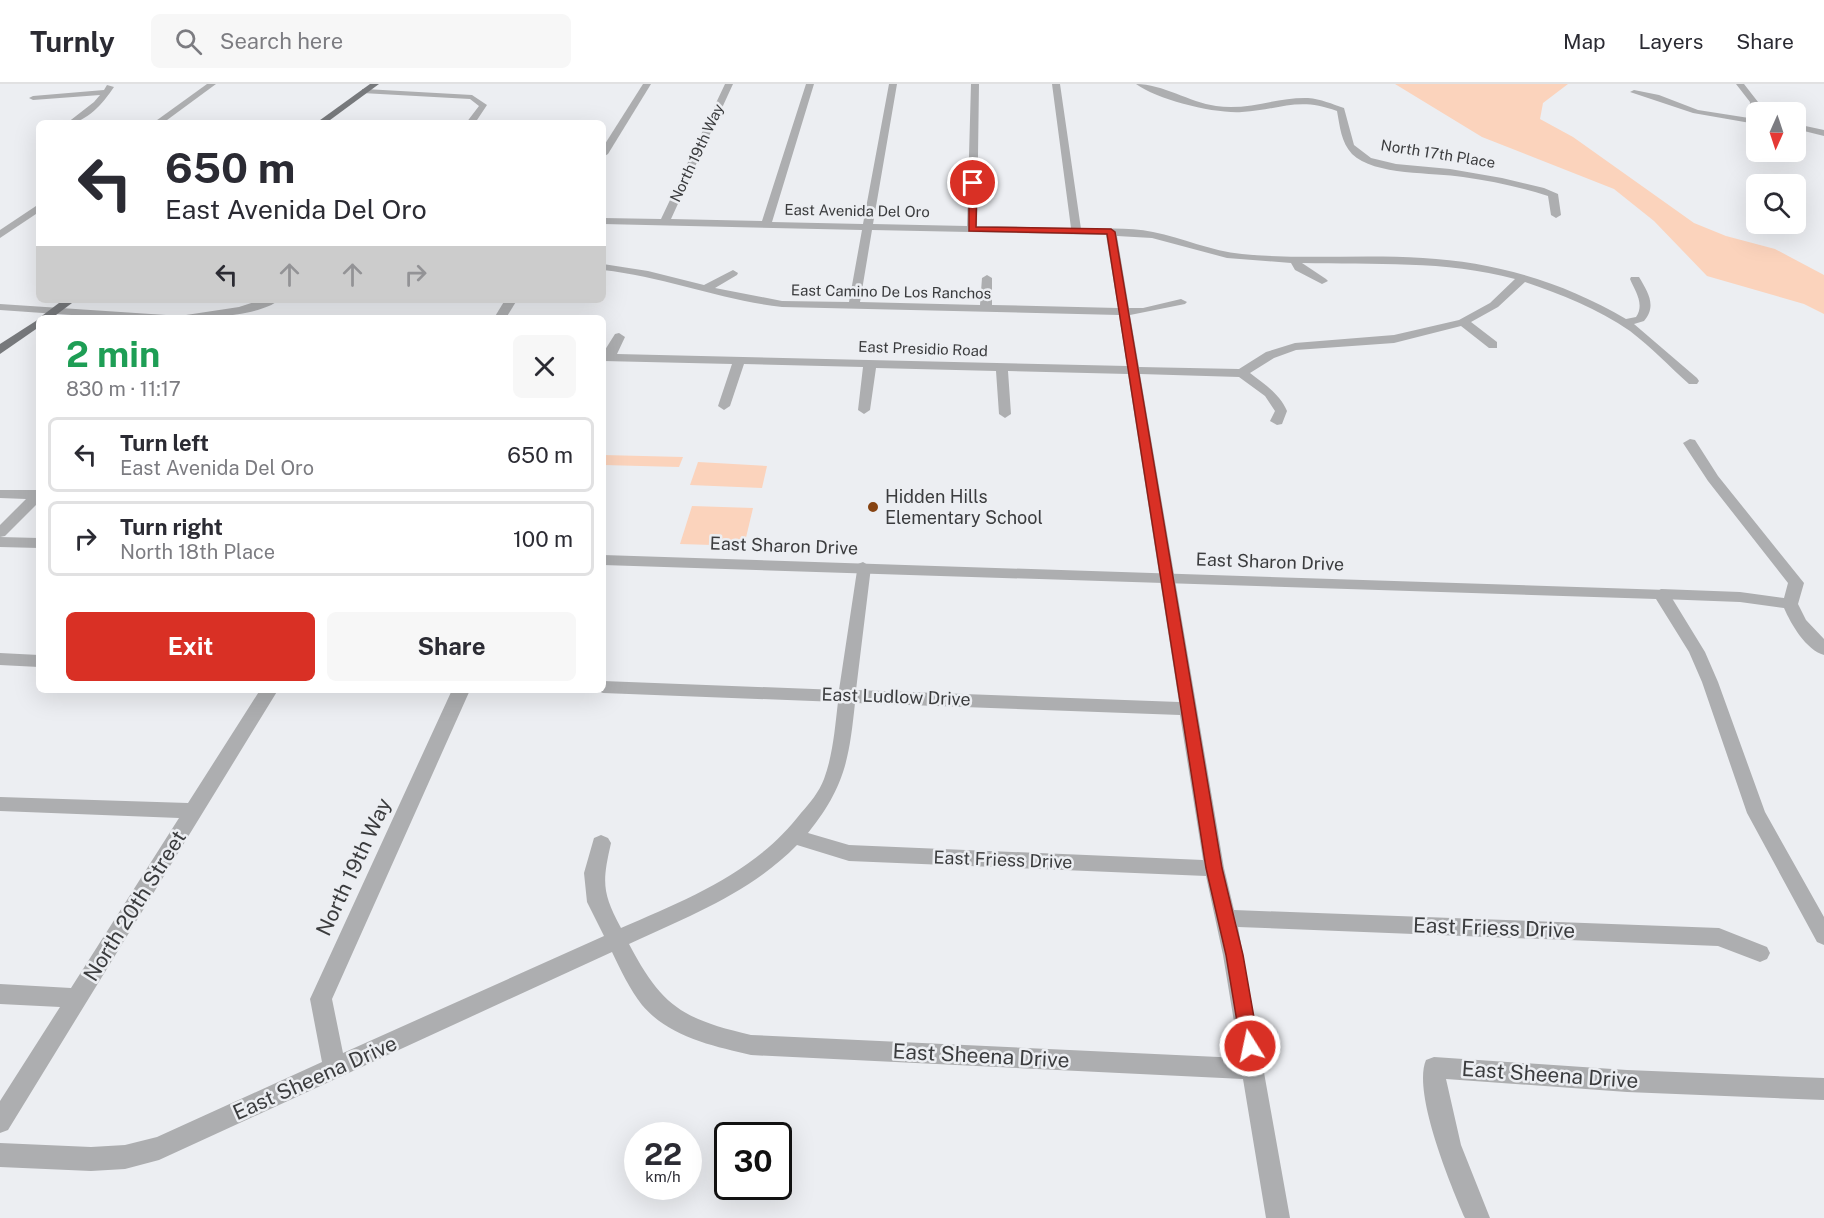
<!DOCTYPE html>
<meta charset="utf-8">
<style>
body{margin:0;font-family:"Public Sans",sans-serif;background:#f7f7f7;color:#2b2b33;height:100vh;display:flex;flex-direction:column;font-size:22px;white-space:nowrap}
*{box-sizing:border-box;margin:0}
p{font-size:20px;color:#7c7c81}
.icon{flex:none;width:33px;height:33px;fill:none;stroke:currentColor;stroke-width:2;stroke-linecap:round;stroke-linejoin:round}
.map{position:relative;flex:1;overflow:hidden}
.drawer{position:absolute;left:36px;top:231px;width:570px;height:378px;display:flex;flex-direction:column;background:#fff;border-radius:9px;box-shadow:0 6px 24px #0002}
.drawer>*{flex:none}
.hud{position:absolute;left:36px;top:36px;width:570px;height:183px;border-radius:9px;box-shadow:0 6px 24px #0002;background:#fff;color:#2b2b33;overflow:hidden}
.needle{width:39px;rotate:183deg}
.buttons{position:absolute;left:1746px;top:18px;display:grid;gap:12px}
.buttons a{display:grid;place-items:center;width:60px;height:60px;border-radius:9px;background:#fff;box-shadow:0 6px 24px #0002;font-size:30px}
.speed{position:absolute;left:624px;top:1038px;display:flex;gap:12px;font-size:30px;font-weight:700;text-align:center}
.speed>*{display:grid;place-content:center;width:78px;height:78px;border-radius:50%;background:#fff;box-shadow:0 6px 24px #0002;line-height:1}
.speed small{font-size:15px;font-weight:400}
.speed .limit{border:3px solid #111;border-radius:9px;background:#fff;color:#111}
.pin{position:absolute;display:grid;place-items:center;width:51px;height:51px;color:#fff;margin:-26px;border:3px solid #fff;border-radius:50%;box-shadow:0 2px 6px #0007}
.me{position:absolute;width:66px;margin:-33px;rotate:350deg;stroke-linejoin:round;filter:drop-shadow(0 0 4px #0008)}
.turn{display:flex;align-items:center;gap:21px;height:126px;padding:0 30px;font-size:27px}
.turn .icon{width:78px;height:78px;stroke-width:2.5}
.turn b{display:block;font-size:42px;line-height:51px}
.lanes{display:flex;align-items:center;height:57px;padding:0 30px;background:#0003;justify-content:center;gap:30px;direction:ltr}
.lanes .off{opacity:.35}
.round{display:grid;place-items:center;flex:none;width:63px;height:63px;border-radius:9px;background:#f7f7f7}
.headline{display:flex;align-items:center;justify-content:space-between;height:102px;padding:0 30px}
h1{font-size:36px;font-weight:700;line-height:45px;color:#1e9e55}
.action{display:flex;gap:12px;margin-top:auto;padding:12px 30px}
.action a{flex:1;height:69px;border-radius:9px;background:#d93025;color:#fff;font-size:24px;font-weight:700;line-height:69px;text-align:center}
.action a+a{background:#f7f7f7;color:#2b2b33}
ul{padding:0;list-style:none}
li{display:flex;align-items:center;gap:18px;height:75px;margin:0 12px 9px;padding:0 18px;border:3px solid #e1e1e2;border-radius:9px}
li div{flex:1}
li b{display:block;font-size:22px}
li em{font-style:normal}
header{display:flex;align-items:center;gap:36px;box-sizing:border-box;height:84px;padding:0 30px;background:#fff;border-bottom:2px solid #e1e1e2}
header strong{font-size:28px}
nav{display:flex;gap:33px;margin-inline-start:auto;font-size:21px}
.search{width:420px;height:54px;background:#f7f7f7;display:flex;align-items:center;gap:15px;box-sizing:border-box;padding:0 21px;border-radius:9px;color:#7c7c81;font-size:22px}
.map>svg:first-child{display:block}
.green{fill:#fbd3bc}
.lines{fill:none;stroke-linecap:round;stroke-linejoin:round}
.minor{fill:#adaeb0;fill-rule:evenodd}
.tertiary{fill:#adaeb0;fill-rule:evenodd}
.primary{fill:#77797c;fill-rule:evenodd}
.route{fill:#d93025;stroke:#8d1f18;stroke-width:1.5}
.poi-dot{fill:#864312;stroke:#eceef2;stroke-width:2}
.labels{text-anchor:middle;stroke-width:5;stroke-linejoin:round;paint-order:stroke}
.far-street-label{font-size:15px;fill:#3b3c3e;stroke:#eceef2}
.poi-label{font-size:18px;fill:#3b3c3e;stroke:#eceef2;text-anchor:start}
.street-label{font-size:18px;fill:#3b3c3e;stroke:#eceef2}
.near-street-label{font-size:21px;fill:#3b3c3e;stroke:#eceef2}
</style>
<header>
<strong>Turnly</strong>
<div class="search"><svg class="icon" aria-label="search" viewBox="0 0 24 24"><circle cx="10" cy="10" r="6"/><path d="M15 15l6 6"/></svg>Search here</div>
<nav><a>Map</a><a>Layers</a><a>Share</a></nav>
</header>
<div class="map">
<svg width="1824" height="1134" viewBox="0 0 1824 1134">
<rect width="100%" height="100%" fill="#eceef2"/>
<g class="green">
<polygon points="1395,0 1568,0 1543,19 1540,35 1573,53 1694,139 1726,152 1775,165 1824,191 1824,230 1804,220 1707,192 1654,137 1614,105 1482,53"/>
<polygon points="603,371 683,373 679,383 603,381"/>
<polygon points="698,378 767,382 762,404 690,401"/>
<polygon points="692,422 753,424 744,462 680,460"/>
</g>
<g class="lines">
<g class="minor">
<polygon points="207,0 216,0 163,39 153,39"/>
<polygon points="643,0 651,0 608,70 603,73 603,63"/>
<path d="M725 0H733L671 135 762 137 806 0H814L772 138 863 140 889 0H897L873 140 967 142 971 0H979L977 142 1071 144 1052 0H1060L1081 145C1105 145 1130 143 1153 148 1183 154 1211 167 1242 170 1302 176 1362 170 1423 174 1495 178 1564 198 1626 235L1636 233C1645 220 1635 207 1630 195L1631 193H1639C1648 208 1657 222 1644 237L1634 240 1697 294 1699 297 1697 300H1689C1669 282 1651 263 1630 247 1598 225 1561 210 1525 198L1498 223 1471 238 1497 258V264H1489L1461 242 1394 259 1296 266 1274 274 1250 289C1265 301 1279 309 1287 327L1282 340 1277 341 1270 337 1275 327 1265 312 1239 293 1140 290 1224 784 1234 826 1719 844 1767 863 1770 869 1767 875 1760 878 1718 862 1238 843 1290 1134H1266L1243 995 751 971C713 962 669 953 642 921 630 906 620 885 612 868L159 1076 125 1085 91 1087 0 1083V1059L91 1063 125 1061 157 1053 322 978 310 915 452 606H470L332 915 343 969 604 852 587 818 584 789 594 754 601 751 608 754 611 759C602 799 602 808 621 844 687 815 755 789 801 729 810 719 819 708 824 695 833 671 835 643 838 618L603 609 596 606H603V597L839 606 858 480 863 478 871 483 856 606 1179 618 1128 290 1008 287 1011 330 1005 334 999 330 996 287 876 284 870 326 864 330 858 326 863 283 744 280 730 322 724 326 718 322 732 280 603 277V269L615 250 619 249 625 253 617 270 1127 282 1119 231 782 223C720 216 665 193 603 186V180L648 187 704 201 733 186 738 189 737 191 715 204 782 217 849 218 862 146 603 140V134L661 135ZM872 146 1106 151 1118 224 992 221V194L987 191 982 194 980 221 860 218ZM1117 152 1152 154 1227 174 1291 179 1295 186 1322 200 1328 197 1326 195 1302 179C1374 181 1445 176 1515 195L1490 219 1459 236 1394 251 1295 259 1266 268 1239 285 1139 283 1130 231 1185 220 1187 218 1181 215 1143 224H1129ZM855 619 1180 631 1203 776 849 761 808 749C845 703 849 675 855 619ZM797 761 849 777 1206 792 1223 871 1240 974 751 951C683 935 662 923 629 860 689 832 750 809 797 761Z"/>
<path d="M1136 0C1163 0 1189 18 1216 22 1248 27 1277 13 1308 14 1321 15 1332 20 1344 24L1354 61 1371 74 1396 80 1450 85 1502 94 1544 104 1558 110 1561 131 1556 134 1551 131 1548 112C1520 103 1492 97 1463 93 1434 88 1374 92 1352 70 1341 58 1340 43 1337 27 1298 12 1280 26 1242 28 1215 30 1158 16 1136 0Z"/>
<polygon points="1736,0 1744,0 1758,18 1756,40 1693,29 1630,8 1634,6 1659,11 1698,26 1749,34 1750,18"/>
<path d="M107 1 114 3C103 19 87 39 67 39L94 18 100 11 33 16 29 14 33 12 104 6Z"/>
<polygon points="365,5 472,11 487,21 475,39 466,39 479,22 470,15 362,9 362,5"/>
<polygon points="1796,40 1824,46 1824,52 1796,45"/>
<polygon points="39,120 39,128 0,154 0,146"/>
<path d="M261 216H279C260 232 205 234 180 234L186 231 239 223Z"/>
<polygon points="505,216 517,216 506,234 494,234"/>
<polygon points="0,220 166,231 172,234 114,234 0,226"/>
<path d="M1690 355 1695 356 1718 392 1804 499 1798 520 1806 536 1824 555V571C1806 566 1791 540 1784 524L1740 518 1661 515 1653 510 1661 505 1740 508 1784 514 1788 499 1708 397 1683 359Z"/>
<polygon points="0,406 39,406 39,418 5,452 0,453 0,441 26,415 0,414"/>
<polygon points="0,569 39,571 39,583 0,581"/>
<polygon points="260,606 278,606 8,1046 0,1049 0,1017 60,923 0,920 0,900 71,904 179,734 0,727 0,713 188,719"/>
<path d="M1434 973 1627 986 1824 994V1016L1627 1008 1446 995 1461 1061 1490 1134H1465C1451 1102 1412 1008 1426 976Z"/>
</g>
<g class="tertiary">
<polygon points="0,453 39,454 39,464 0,463"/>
<polygon points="603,471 1667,506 1705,568 1718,598 1765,728 1824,833 1824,861 1817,858 1747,729 1702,598 1689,568 1656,515 603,481"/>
</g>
<g class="primary">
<polygon points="370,0 379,0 326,39 316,39"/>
<polygon points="63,216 76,216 52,234 39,234"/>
<polygon points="39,235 39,243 0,270 0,260"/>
</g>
</g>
<polygon class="route" points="973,97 977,99 976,143 1111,145 1115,148 1222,784 1243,871 1259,962 1257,968 1250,970 1244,968 1241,962 1226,871 1206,784 1107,150 969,147 969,99"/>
<circle class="poi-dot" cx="873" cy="423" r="6"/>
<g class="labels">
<g class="far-street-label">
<text transform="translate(697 69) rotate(-65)" y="5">North 19th Way</text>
<text transform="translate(1438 70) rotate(9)" y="5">North 17th Place</text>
<text transform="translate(857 127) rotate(1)" y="5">East Avenida Del Oro</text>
<text transform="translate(891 208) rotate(1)" y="5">East Camino De Los Ranchos</text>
<text transform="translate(923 265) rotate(2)" y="5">East Presidio Road</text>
</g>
<g class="poi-label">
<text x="885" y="419">Hidden Hills<tspan x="885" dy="21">Elementary School</tspan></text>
</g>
<g class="street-label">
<text transform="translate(784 462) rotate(2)" y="6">East Sharon Drive</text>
<text transform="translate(1270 478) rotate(2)" y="6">East Sharon Drive</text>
<text transform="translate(896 613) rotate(2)" y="6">East Ludlow Drive</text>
<text transform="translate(1003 776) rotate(2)" y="6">East Friess Drive</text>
</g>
<g class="near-street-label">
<text transform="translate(354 783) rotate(-65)" y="7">North 19th Way</text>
<text transform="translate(135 822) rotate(-58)" y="7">North 20th Street</text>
<text transform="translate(1494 844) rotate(2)" y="7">East Friess Drive</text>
<text transform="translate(981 972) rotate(3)" y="7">East Sheena Drive</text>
<text transform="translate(1550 991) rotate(4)" y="7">East Sheena Drive</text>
<text transform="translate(315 994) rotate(-24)" y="7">East Sheena Drive</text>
</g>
</g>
</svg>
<div class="buttons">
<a><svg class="needle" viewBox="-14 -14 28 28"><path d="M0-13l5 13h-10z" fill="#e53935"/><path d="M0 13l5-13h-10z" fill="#7c7c81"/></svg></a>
<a><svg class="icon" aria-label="search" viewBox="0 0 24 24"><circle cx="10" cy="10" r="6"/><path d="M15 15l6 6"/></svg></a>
</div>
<div class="speed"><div>22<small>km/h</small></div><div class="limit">30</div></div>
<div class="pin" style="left:973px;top:99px;background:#d93025"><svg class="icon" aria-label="arrive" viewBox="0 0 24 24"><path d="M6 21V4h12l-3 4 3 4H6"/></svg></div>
<svg class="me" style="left:1250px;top:962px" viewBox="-20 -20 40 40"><circle r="17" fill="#d93025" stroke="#fff" stroke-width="3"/><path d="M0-11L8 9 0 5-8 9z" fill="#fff"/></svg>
<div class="hud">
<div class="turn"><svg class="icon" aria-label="left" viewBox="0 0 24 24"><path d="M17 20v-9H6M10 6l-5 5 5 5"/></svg><div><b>650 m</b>East Avenida Del Oro</div></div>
<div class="lanes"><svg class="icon" aria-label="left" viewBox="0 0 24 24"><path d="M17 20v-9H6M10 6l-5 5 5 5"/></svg><svg class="icon off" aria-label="ahead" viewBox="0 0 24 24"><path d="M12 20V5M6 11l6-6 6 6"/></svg><svg class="icon off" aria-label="ahead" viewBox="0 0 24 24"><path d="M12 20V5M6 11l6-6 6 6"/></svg><svg class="icon off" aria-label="right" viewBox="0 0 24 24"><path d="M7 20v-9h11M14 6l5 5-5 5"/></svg></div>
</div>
<section class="drawer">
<div class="headline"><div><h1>2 min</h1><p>830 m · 11:17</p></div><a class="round"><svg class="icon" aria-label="close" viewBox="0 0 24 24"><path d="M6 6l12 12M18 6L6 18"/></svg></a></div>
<ul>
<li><svg class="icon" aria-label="left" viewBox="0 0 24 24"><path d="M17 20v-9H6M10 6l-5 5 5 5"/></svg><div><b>Turn left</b><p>East Avenida Del Oro</p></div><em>650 m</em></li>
<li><svg class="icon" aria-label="right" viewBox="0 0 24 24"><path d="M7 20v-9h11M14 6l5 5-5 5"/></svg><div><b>Turn right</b><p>North 18th Place</p></div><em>100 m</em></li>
</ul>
<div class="action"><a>Exit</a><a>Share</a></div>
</section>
</div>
